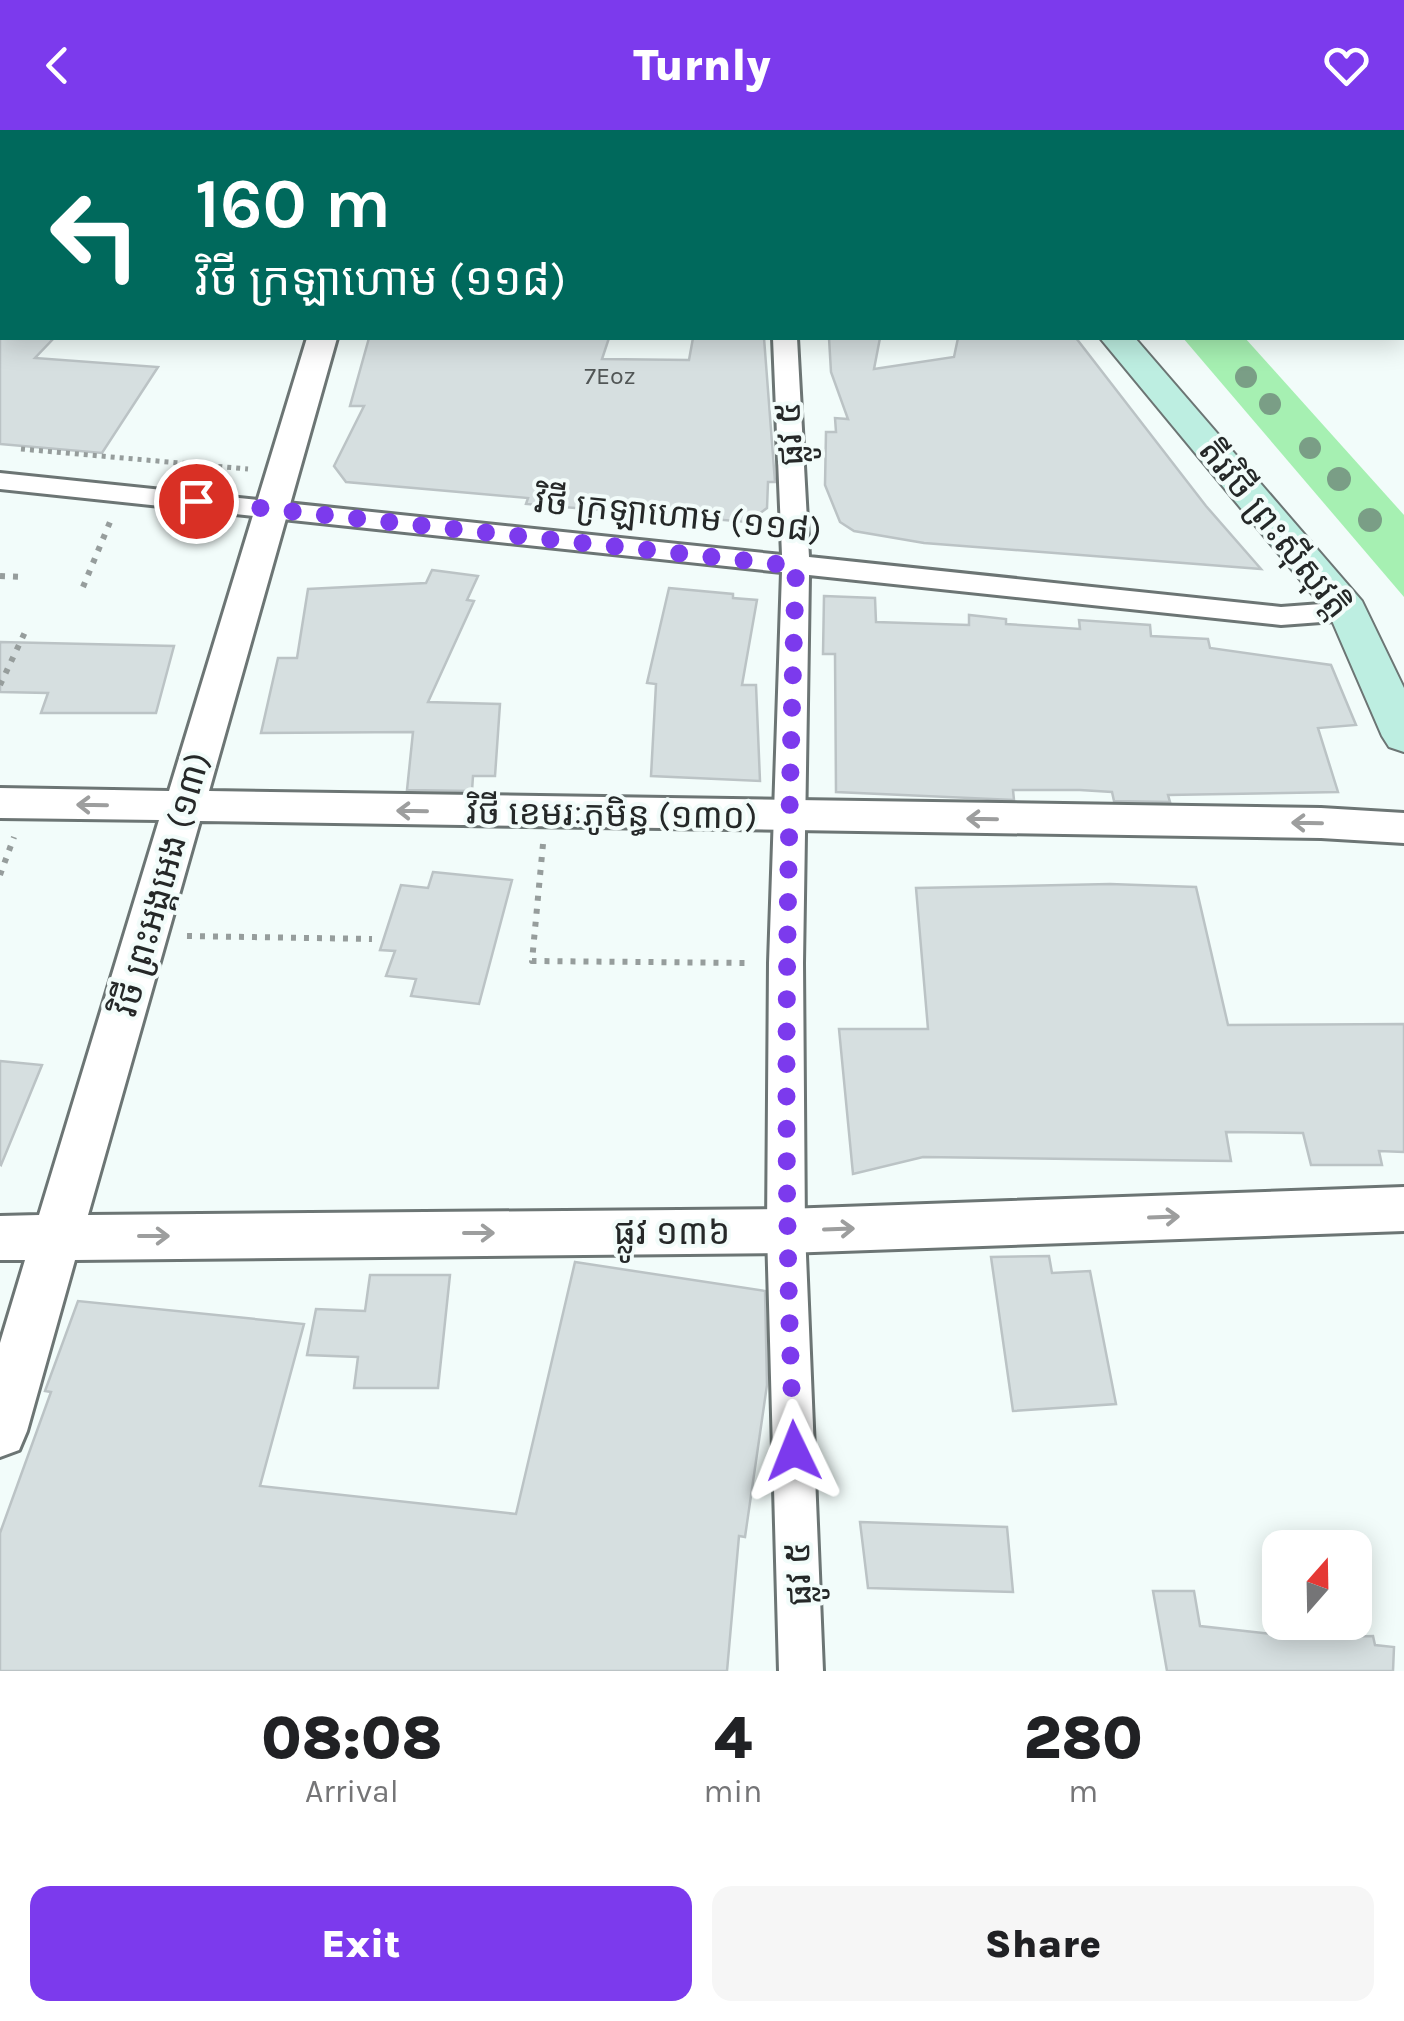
<!DOCTYPE html>
<meta charset="utf-8">
<style>
body{margin:0;font-family:Karla,"Noto Sans Khmer",sans-serif;background:#f6f6f6;color:#202124;height:100vh;display:flex;flex-direction:column;font-size:38px;white-space:nowrap}
*{box-sizing:border-box;margin:0}
p{font-size:32px;color:#757577}
.icon{flex:none;width:55px;height:55px;fill:none;stroke:currentColor;stroke-width:2;stroke-linecap:round;stroke-linejoin:round}
.map{position:relative;height:1541px;overflow:hidden}
.panel{display:flex;flex-direction:column;background:#fff;flex:1}
.panel>*{flex:none}
.guide{position:absolute;left:0px;top:0px;width:1405px;height:210px;box-shadow:0 5px 25px #0003;background:#00695c;color:#fff;overflow:hidden}
.needle{width:65px;rotate:20deg}
.fabs{position:absolute;left:1262px;top:1400px;display:grid;gap:20px}
.fabs a{display:grid;place-items:center;width:110px;height:110px;border-radius:20px;background:#fff;box-shadow:0 5px 25px #0003;font-size:50px}
.pin{position:absolute;display:grid;place-items:center;width:85px;height:85px;color:#fff;margin:-42px;border:5px solid #fff;border-radius:50%;box-shadow:0 2px 10px #0007}
.me{position:absolute;width:110px;margin:-55px;rotate:358deg;stroke-linejoin:round;filter:drop-shadow(0 0 8px #0008)}
.turn{display:flex;align-items:center;gap:35px;height:210px;padding:0 30px;font-size:45px}
.turn .icon{width:130px;height:130px;stroke-width:2.5}
.turn b{display:block;font-size:70px;line-height:85px}
.eta{display:flex;justify-content:space-evenly;align-items:center;height:170px;text-align:center}
.eta b{font-size:60px;font-weight:800;line-height:70px}
.action{display:flex;gap:20px;margin-top:auto;padding:20px 30px}
.action a{flex:1;height:115px;border-radius:20px;background:#7c3aed;color:#fff;font-size:40px;font-weight:800;line-height:115px;text-align:center}
.action a+a{background:#f6f6f6;color:#202124}
header{display:flex;justify-content:space-between;align-items:center;height:130px;padding:0 30px;background:#7c3aed;color:#fff;font-size:45px;font-weight:800}
.map>svg:first-child{display:block}
.green{fill:#a6f0b2}
.building{fill:#d6dfe0;stroke:#bbc3c5;stroke-width:2.5}
.lines{fill:none;stroke-linecap:round;stroke-linejoin:round}
.minor-casing{stroke:#6c7574;stroke-width:6}
.tertiary-casing{stroke:#6c7574;stroke-width:6}
.secondary-casing{stroke:#6c7574;stroke-width:4}
.path-far1{stroke:#969d9c;stroke-width:5;stroke-dasharray:4 5;stroke-linecap:butt}
.path{stroke:#969d9c;stroke-width:6;stroke-dasharray:5 8;stroke-linecap:butt}
.minor{fill:#fff;fill-rule:evenodd}
.tertiary{fill:#fff;fill-rule:evenodd}
.secondary{fill:#bdeee1;fill-rule:evenodd}
.tree{fill:#7a9e86}
.oneway{stroke:#9d9e9e}
.route{stroke:#7c3aed;stroke-width:18;stroke-dasharray:0 32.4}
.labels{text-anchor:middle;stroke-width:8;stroke-linejoin:round;paint-order:stroke}
.far-number-label{font-size:25px;fill:#515656}
.street-label{font-size:35px;fill:#252828;stroke:#f2fcfa}
</style>
<header><svg class="icon" aria-label="back" viewBox="0 0 24 24"><path d="M15 5l-7 7 7 7"/></svg>Turnly<svg class="icon" aria-label="heart" viewBox="0 0 24 24"><path d="M12 20l-8-8c-3-5 5-10 8-4 3-6 11-1 8 4z"/></svg></header>
<div class="map">
<svg width="1404" height="1541" viewBox="0 0 1404 1541">
<rect width="100%" height="100%" fill="#f2fcfa"/>
<polygon class="green" points="1183,208 1245,208 1404,385 1404,467"/>
<g class="building">
<polygon points="0,208 54,208 35,228 158,237 102,323 0,314"/>
<polygon points="369,208 609,208 602,229 689,230 693,208 764,208 775,352 768,352 767,378 748,392 526,374 528,368 346,352 334,336 364,276 350,276"/>
<polygon points="829,208 880,208 874,239 954,227 958,208 1076,208 1206,376 1261,439 924,413 854,401 840,392 825,355 826,302 836,302 835,288 848,289 831,242"/>
<polygon points="432,440 478,446 467,470 474,471 428,572 500,574 495,646 473,646 472,661 407,660 413,602 261,603 278,528 297,528 308,459 426,453"/>
<polygon points="669,458 733,464 733,468 757,470 742,555 756,555 760,651 651,646 656,554 647,553"/>
<polygon points="824,466 875,468 876,492 969,495 969,485 1006,489 1006,494 1080,499 1079,490 1150,495 1151,506 1208,509 1210,518 1331,535 1356,595 1318,598 1338,662 1168,665 1170,672 1114,671 1112,662 1080,660 1013,660 1014,670 836,662 835,524 823,524"/>
<polygon points="0,512 174,516 156,583 41,583 48,563 0,562"/>
<polygon points="433,742 512,750 479,874 411,866 416,849 386,846 395,821 380,820 401,755 428,758"/>
<polygon points="1110,754 1196,757 1228,895 1404,894 1404,1022 1379,1021 1382,1035 1311,1035 1303,1003 1226,1002 1231,1031 923,1027 853,1044 839,899 928,899 916,758"/>
<polygon points="0,931 42,935 1,1035 0,1034"/>
<polygon points="1049,1126 1052,1143 1090,1141 1116,1274 1013,1281 991,1127"/>
<polygon points="575,1132 765,1161 767,1255 745,1407 739,1406 727,1541 0,1541 0,1403 51,1262 45,1261 78,1171 304,1194 260,1356 516,1384"/>
<polygon points="370,1145 450,1145 438,1258 354,1258 358,1227 307,1225 316,1179 365,1181"/>
<polygon points="860,1392 1007,1397 1013,1462 868,1458"/>
<polygon points="1153,1461 1194,1461 1200,1496 1308,1508 1373,1506 1375,1515 1394,1517 1393,1541 1167,1541"/>
</g>
<g class="lines">
<g class="minor-casing">
<g id="minor">
<rect x="0" y="52" width="2" height="12"/>
<polygon points="773,208 797,208 809,427 1281,477 1348,472 1358,474 1362,481 1358,488 1348,490 1281,495 809,445 803,833 805,1101 823,1541 779,1541 767,1101 769,833 782,442 0,359 0,343 782,425"/>
</g>
</g>
<g class="tertiary-casing">
<g id="tertiary">
<rect x="340" y="0" width="26" height="2"/>
<polygon points="307,208 337,208 209,661 1321,678 1404,683 1404,713 1321,708 200,691 88,1085 786,1079 1404,1057 1404,1101 786,1123 75,1130 27,1301 19,1320 0,1327 0,1213 25,1130 0,1130 0,1086 39,1085 159,690 0,688 0,658 169,661"/>
</g>
</g>
<g class="secondary-casing">
<g id="secondary">
<polygon points="920,0 950,0 952,2 922,2"/>
<polygon points="1100,208 1135,208 1362,471 1404,558 1404,622 1389,617 1382,606 1330,486"/>
</g>
</g>
<polyline class="path-far1" points="21,319 248,339"/>
<g class="path">
<polyline points="0,446 25,447"/>
<polyline points="83,457 110,392"/>
<polyline points="0,555 26,500"/>
<polyline points="543,714 532,831 751,833"/>
<polyline points="0,745 14,707"/>
<polyline points="187,806 372,809"/>
</g>
<use href="#minor" class="minor"/>
<use href="#tertiary" class="tertiary"/>
<use href="#secondary" class="secondary"/>
</g>
<g class="tree">
<circle cx="1246" cy="247" r="11"/>
<circle cx="1270" cy="274" r="11"/>
<circle cx="1310" cy="318" r="11"/>
<circle cx="1339" cy="349" r="12"/>
<circle cx="1370" cy="390" r="12"/>
</g>
<defs><path id="oneway-shaft" d="M-6 0H5M1.5-3L5.5 0L1.5 3" fill="none" stroke-width="1.6" stroke-linecap="round" stroke-linejoin="round" transform="scale(2.5)"/></defs>
<g class="oneway">
<use href="#oneway-shaft" transform="translate(92 675) rotate(-179)"/>
<use href="#oneway-shaft" transform="translate(412 681) rotate(-179)"/>
<use href="#oneway-shaft" transform="translate(982 689) rotate(-179)"/>
<use href="#oneway-shaft" transform="translate(1307 693) rotate(-179)"/>
<use href="#oneway-shaft" transform="translate(1164 1087) rotate(-2)"/>
<use href="#oneway-shaft" transform="translate(839 1099) rotate(-2)"/>
<use href="#oneway-shaft" transform="translate(479 1103)"/>
<use href="#oneway-shaft" transform="translate(154 1106)"/>
</g>
<g class="lines">
<path class="route" d="M196 371 796 436C787 731 781 1026 794 1321"/>
</g>
<g class="labels">
<g class="far-number-label">
<text x="610" y="254">7Eoz</text>
</g>
<g class="street-label">
<text transform="translate(789 304) rotate(-93)" y="12">ផ្លូវ ៥</text>
<text transform="translate(678 385) rotate(6)" y="12">វិថី ក្រឡាហោម (១១៨)</text>
<text transform="translate(1275 398) rotate(51)" y="12">តីរវិថី ព្រះស៊ីសុវត្តិ</text>
<text transform="translate(612 684) rotate(1)" y="12">វិថី ខេមរៈភូមិន្ធ (១៣០)</text>
<text transform="translate(161 754) rotate(-74)" y="12">វិថី ព្រះអង្គអេង (១៣)</text>
<text x="672" y="1114">ផ្លូវ ១៣៦</text>
<text transform="translate(798 1444) rotate(-92)" y="12">ផ្លូវ ៥</text>
</g>
</g>
</svg>
<div class="fabs">
<a><svg class="needle" viewBox="-14 -14 28 28"><path d="M0-13l5 13h-10z" fill="#e53935"/><path d="M0 13l5-13h-10z" fill="#757577"/></svg></a>
</div>
<div class="pin" style="left:196px;top:371px;background:#d93025"><svg class="icon" aria-label="arrive" viewBox="0 0 24 24"><path d="M6 21V4h12l-3 4 3 4H6"/></svg></div>
<svg class="me" style="left:794px;top:1321px" viewBox="-20 -20 40 40"><path d="M0-17L14 15 0 8-14 15z" fill="#7c3aed" stroke="#fff" stroke-width="4"/></svg>
<div class="guide">
<div class="turn"><svg class="icon" aria-label="left" viewBox="0 0 24 24"><path d="M17 20v-9H6M10 6l-5 5 5 5"/></svg><div><b>160 m</b>វិថី ក្រឡាហោម (១១៨)</div></div>
</div>
</div>
<section class="panel">
<div class="eta">
<div><b>08:08</b><p>Arrival</p></div>
<div><b>4</b><p>min</p></div>
<div><b>280</b><p>m</p></div>
</div>
<div class="action"><a>Exit</a><a>Share</a></div>
</section>
